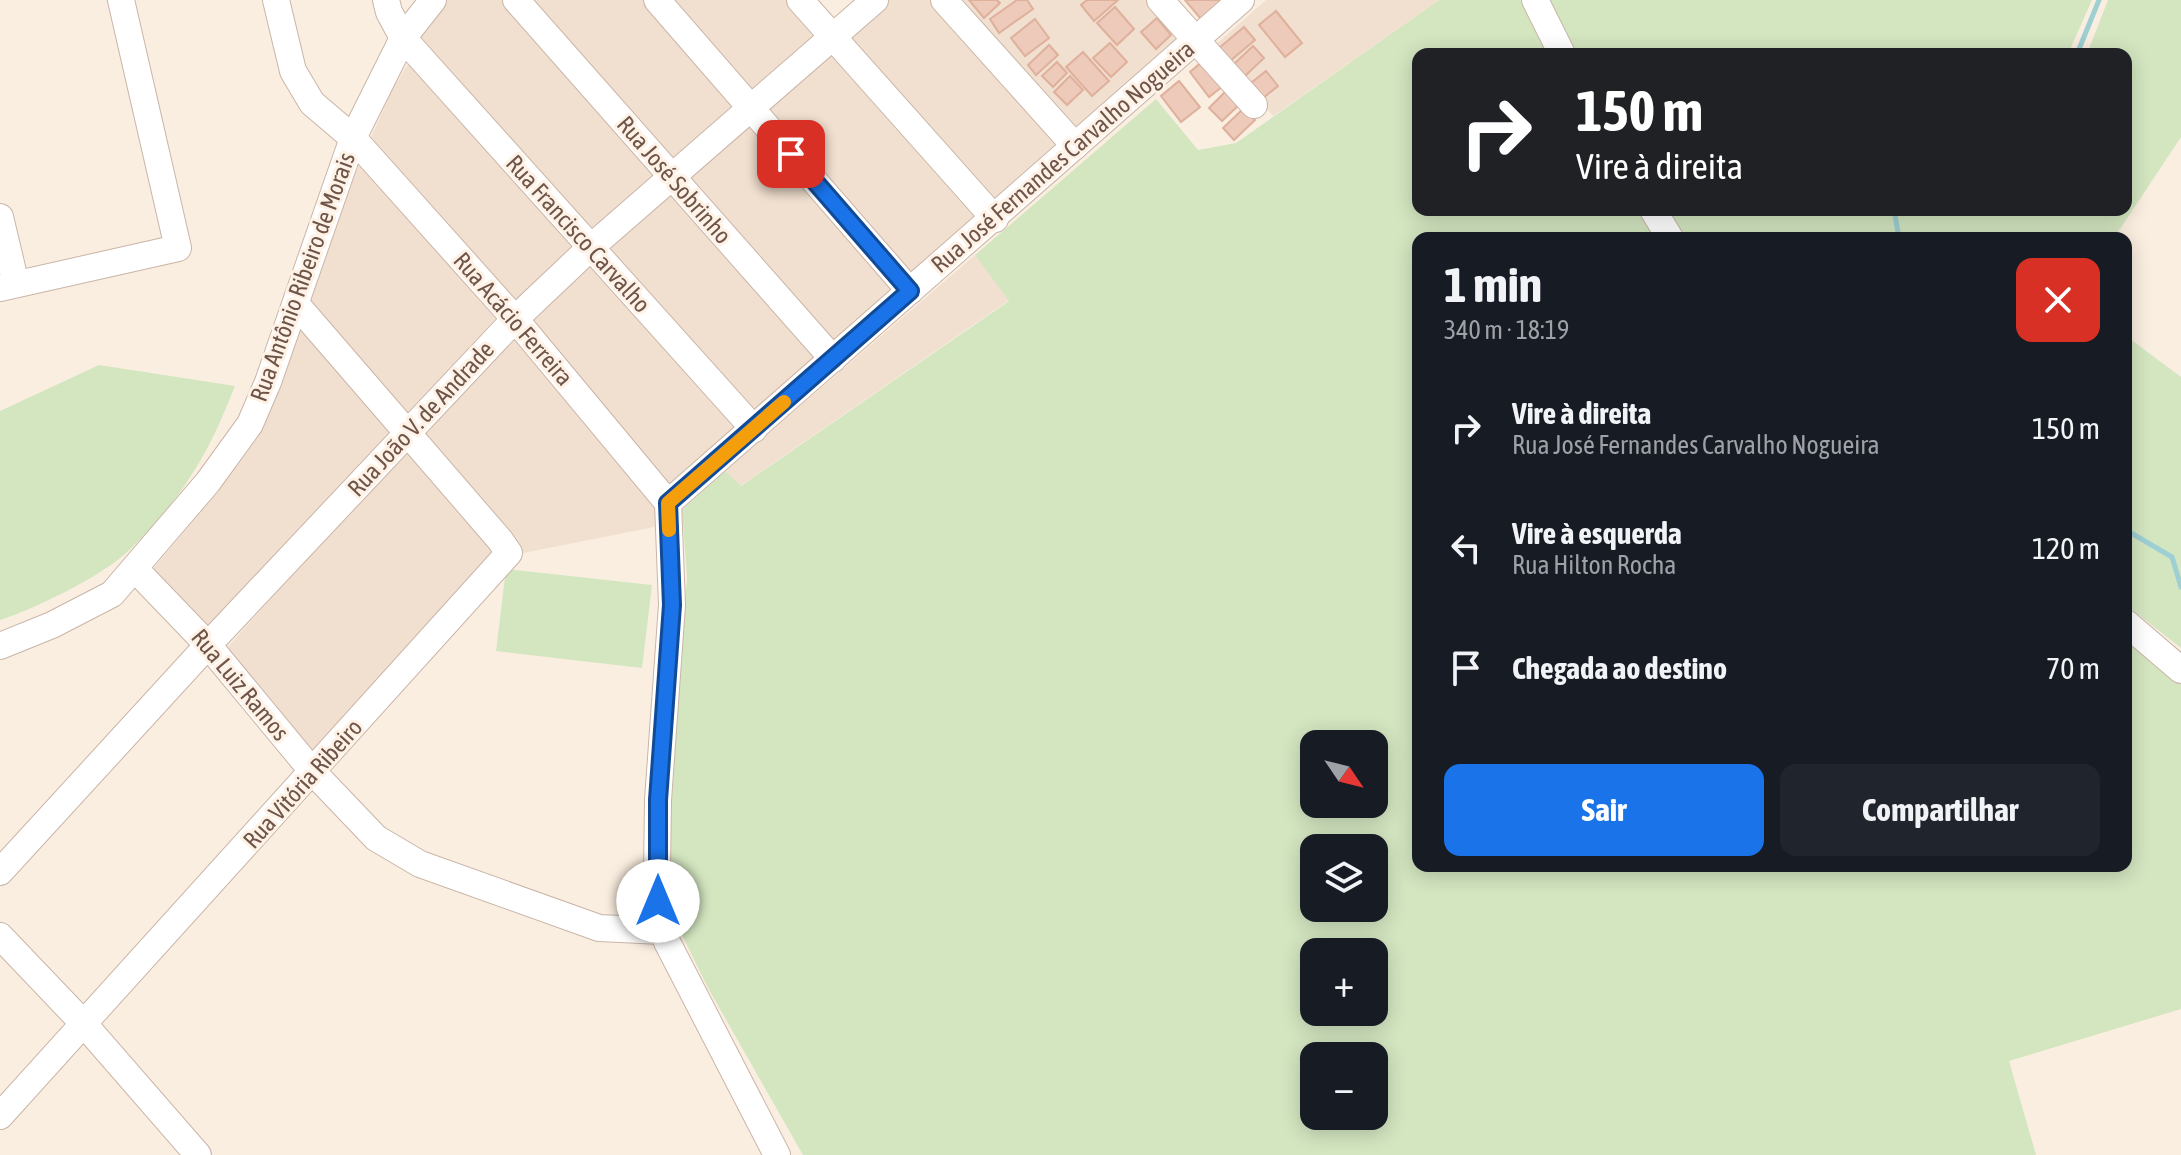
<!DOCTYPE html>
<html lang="pt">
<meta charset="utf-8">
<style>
body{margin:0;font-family:"Asap Condensed",sans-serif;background:#20242c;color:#f1f3f6;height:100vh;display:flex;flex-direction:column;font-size:30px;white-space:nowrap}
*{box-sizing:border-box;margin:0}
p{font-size:26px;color:#9ea1a6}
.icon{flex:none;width:44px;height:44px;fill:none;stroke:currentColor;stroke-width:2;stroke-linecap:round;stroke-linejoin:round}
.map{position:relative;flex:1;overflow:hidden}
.side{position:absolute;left:1412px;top:232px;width:720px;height:640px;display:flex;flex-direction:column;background:#171b24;border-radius:16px;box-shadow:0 4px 20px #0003}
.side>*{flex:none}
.top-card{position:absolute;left:1412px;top:48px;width:720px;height:168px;border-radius:16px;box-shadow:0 4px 20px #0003;background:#202124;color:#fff;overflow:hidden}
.needle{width:52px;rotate:125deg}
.controls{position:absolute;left:1300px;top:730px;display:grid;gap:16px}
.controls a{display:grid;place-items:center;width:88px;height:88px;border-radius:16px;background:#171b24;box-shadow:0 4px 20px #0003;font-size:40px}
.pin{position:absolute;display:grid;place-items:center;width:68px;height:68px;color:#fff;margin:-34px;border-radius:16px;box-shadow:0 4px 12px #0006}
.me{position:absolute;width:88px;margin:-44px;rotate:0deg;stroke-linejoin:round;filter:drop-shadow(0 0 6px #0008)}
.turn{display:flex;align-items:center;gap:28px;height:168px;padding:0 32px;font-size:36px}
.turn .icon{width:104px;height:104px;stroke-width:2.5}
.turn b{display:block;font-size:56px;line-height:68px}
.round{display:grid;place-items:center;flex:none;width:84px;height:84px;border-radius:16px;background:#20242c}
.overview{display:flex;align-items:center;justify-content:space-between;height:136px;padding:0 32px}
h1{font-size:48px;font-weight:700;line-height:60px}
.cta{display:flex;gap:16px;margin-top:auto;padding:16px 32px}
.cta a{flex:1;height:92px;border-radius:16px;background:#1a73e8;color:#fff;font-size:32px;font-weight:700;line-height:92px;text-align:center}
.cta a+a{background:#20242c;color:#f1f3f6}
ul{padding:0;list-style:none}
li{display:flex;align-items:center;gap:24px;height:120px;padding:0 32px}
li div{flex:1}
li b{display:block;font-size:30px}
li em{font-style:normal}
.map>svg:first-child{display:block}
.residential{fill:#f1dfcf}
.green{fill:#d3e6c0;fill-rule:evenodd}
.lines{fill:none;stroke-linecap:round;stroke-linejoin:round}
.stream{stroke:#9ecfd3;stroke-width:5}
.building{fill:#eecaba;stroke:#dfb09b;stroke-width:2}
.minor-casing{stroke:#cab5a8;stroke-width:28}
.minor{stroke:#fff;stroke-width:26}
.route-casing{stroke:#114b97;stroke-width:20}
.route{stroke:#1a73e8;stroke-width:14}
.slow{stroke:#f59e0b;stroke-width:14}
.labels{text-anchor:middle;stroke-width:6;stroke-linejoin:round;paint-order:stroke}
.street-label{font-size:24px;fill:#6f5449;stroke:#fef2e6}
</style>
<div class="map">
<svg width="2181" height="1155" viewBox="0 0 2181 1155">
<rect width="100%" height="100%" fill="#faeee0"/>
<g class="residential">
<polygon points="447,0 510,0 663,176 590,239 419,41"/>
<polygon points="527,0 652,0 745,107 673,169"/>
<polygon points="670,0 789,0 821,38 754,97"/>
<polygon points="886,0 932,0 1063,147 996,207 844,38"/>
<polygon points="963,0 1149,0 1185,41 1079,134"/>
<polygon points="1266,0 1439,0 1273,116 1214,46"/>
<polygon points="827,50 983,221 913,281 760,110"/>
<polygon points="412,57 583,246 514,308 369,142 392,91"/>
<polygon points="751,120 903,290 836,350 684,181"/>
<polygon points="365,151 507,315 408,424 300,302"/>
<polygon points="669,188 823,361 756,421 602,248"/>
<polygon points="975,255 1009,300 740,486 725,471"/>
<polygon points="590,257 744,428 676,491 522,317"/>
<polygon points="292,319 391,433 208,637 148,575 220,489 251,429"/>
<polygon points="516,330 661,502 659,526 523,553 418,436"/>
<polygon points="410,444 505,553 319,757 224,651"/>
</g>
<g class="green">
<path d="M1439 0H1526L1552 54H1418V210H1641L1657 238H1418V866H2126V635L2181 679V1009L2009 1061 2036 1155H803L708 988 682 935 670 870V810L678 679 687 578 682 510 725 471 741 486 1009 301 975 255 1156 99 1198 150 1236 143ZM1314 744H1374V804H1314ZM1314 848H1374V908H1314ZM1314 952H1374V1012H1314ZM1314 1056H1374V1116H1314Z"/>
<polygon points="1545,0 2092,0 2068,54 1569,54"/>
<polygon points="2108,0 2181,0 2181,137 2114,238 1677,238 1660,210 2126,210 2126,54 2087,54"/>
<polygon points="2126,336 2181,377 2181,648 2126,605"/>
<path d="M99 365 235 386C223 416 210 447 192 474 175 502 149 532 125 554 98 578 34 609 0 620V411Z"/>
<polygon points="506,569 652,585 642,668 496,651"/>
</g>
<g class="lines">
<g class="stream">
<polyline points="2077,54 2099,0"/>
<polyline points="1894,210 1899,238"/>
<polyline points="2126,530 2172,557 2181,587"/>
</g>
</g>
<g class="building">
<polygon points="969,0 997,0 1000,3 984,18"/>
<polygon points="1017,0 1027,0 1033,9 999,33 990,19"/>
<polygon points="1087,0 1118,0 1094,21 1081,5"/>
<polygon points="1185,0 1224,0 1201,19"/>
<polygon points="1115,7 1134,29 1117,45 1097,23"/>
<polygon points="1276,11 1302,43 1285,57 1259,25"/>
<polygon points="1157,18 1171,35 1156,49 1141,32"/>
<polygon points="1035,19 1049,38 1025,56 1011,38"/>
<polygon points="1244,27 1255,40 1230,61 1219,48"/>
<polygon points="1110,43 1127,62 1111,77 1093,58"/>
<polygon points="1049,45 1058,55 1036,75 1028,65"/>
<polygon points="1253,46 1264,58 1245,76 1234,64"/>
<polygon points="1083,52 1109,81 1092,96 1066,67"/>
<polygon points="1203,61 1223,86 1209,97 1190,72"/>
<polygon points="1057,62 1067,73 1053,87 1042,76"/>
<polygon points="1266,71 1278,86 1263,98 1251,83"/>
<polygon points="1070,76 1083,90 1067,105 1054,92"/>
<polygon points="1179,81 1200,107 1181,122 1161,96"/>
<polygon points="1226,91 1240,104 1222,121 1209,108"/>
<polygon points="1244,108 1255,120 1234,140 1223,128"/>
</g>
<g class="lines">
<g class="minor-casing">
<g id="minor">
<polyline points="276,0 293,71 312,103 353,138 515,319 668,503"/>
<polyline points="386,0 389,12 403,38 754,429"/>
<polyline points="516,0 833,359"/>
<polyline points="657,0 910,291"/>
<polyline points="800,0 995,219"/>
<polyline points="944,0 1075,146"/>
<polyline points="1160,0 1254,105"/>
<polyline points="1535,0 1562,54"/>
<polyline points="1653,210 1670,238"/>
<polyline points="0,217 16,284"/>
<polyline points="0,288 178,248 121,0"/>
<polyline points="668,503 1241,0"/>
<polyline points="668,503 672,605 658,800 657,870 659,916 667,942 777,1155"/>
<polyline points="135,569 208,645 313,772 376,838 420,864 599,928 662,931"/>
<polyline points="2126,623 2181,670"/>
<polyline points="0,646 52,625 112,594 208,482 250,424 268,382 353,138 403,38 433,0"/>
<polyline points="0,872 208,645 515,319 590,248 875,0"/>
<polyline points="0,936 84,1024 198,1155"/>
<polyline points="0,1116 509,553 500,540 296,304"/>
</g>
</g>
<use href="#minor" class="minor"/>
</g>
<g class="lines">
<g class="route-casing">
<polyline id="route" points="658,901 658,800 672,605 668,503 910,291 791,154"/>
</g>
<use href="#route" class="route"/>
<polyline class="slow" points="669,530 668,503 784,402"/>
</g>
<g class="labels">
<g class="street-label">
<text transform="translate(1063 157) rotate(-41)" y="8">Rua José Fernandes Carvalho Nogueira</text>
<text transform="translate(674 180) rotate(49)" y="8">Rua José Sobrinho</text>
<text transform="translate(578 234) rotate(48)" y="8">Rua Francisco Carvalho</text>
<text transform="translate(303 277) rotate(-70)" y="8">Rua Antônio Ribeiro de Morais</text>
<text transform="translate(513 319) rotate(49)" y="8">Rua Acácio Ferreira</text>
<text transform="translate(421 419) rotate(-47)" y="8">Rua João V. de Andrade</text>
<text transform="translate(240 685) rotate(50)" y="8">Rua Luiz Ramos</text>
<text transform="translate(303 784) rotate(-48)" y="8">Rua Vitória Ribeiro</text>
</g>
</g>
</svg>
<div class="controls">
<a><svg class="needle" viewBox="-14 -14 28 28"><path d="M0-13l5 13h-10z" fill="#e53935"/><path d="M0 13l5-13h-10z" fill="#9ea1a6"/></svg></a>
<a><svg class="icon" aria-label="layers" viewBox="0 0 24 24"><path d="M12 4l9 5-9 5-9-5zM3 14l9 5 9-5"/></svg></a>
<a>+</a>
<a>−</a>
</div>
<div class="pin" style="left:791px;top:154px;background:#d93025"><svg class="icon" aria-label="arrive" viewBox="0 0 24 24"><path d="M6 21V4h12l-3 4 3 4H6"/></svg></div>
<svg class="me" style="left:658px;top:901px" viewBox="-20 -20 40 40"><circle r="19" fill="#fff"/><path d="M0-13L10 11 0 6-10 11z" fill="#1a73e8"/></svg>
<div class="top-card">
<div class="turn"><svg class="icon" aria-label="right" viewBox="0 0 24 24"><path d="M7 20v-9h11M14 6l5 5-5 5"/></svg><div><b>150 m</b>Vire à direita</div></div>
</div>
<section class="side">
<div class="overview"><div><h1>1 min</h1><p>340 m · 18:19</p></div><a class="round" style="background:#d93025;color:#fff"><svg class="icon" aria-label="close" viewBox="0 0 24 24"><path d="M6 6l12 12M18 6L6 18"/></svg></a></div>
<ul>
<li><svg class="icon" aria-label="right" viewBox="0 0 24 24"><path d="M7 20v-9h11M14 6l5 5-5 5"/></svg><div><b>Vire à direita</b><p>Rua José Fernandes Carvalho Nogueira</p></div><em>150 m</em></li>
<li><svg class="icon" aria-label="left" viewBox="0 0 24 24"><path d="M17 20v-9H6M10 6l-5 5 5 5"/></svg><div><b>Vire à esquerda</b><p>Rua Hilton Rocha</p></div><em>120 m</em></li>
<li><svg class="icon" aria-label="arrive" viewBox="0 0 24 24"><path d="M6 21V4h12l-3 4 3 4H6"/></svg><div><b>Chegada ao destino</b></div><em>70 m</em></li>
</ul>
<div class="cta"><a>Sair</a><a>Compartilhar</a></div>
</section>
</div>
